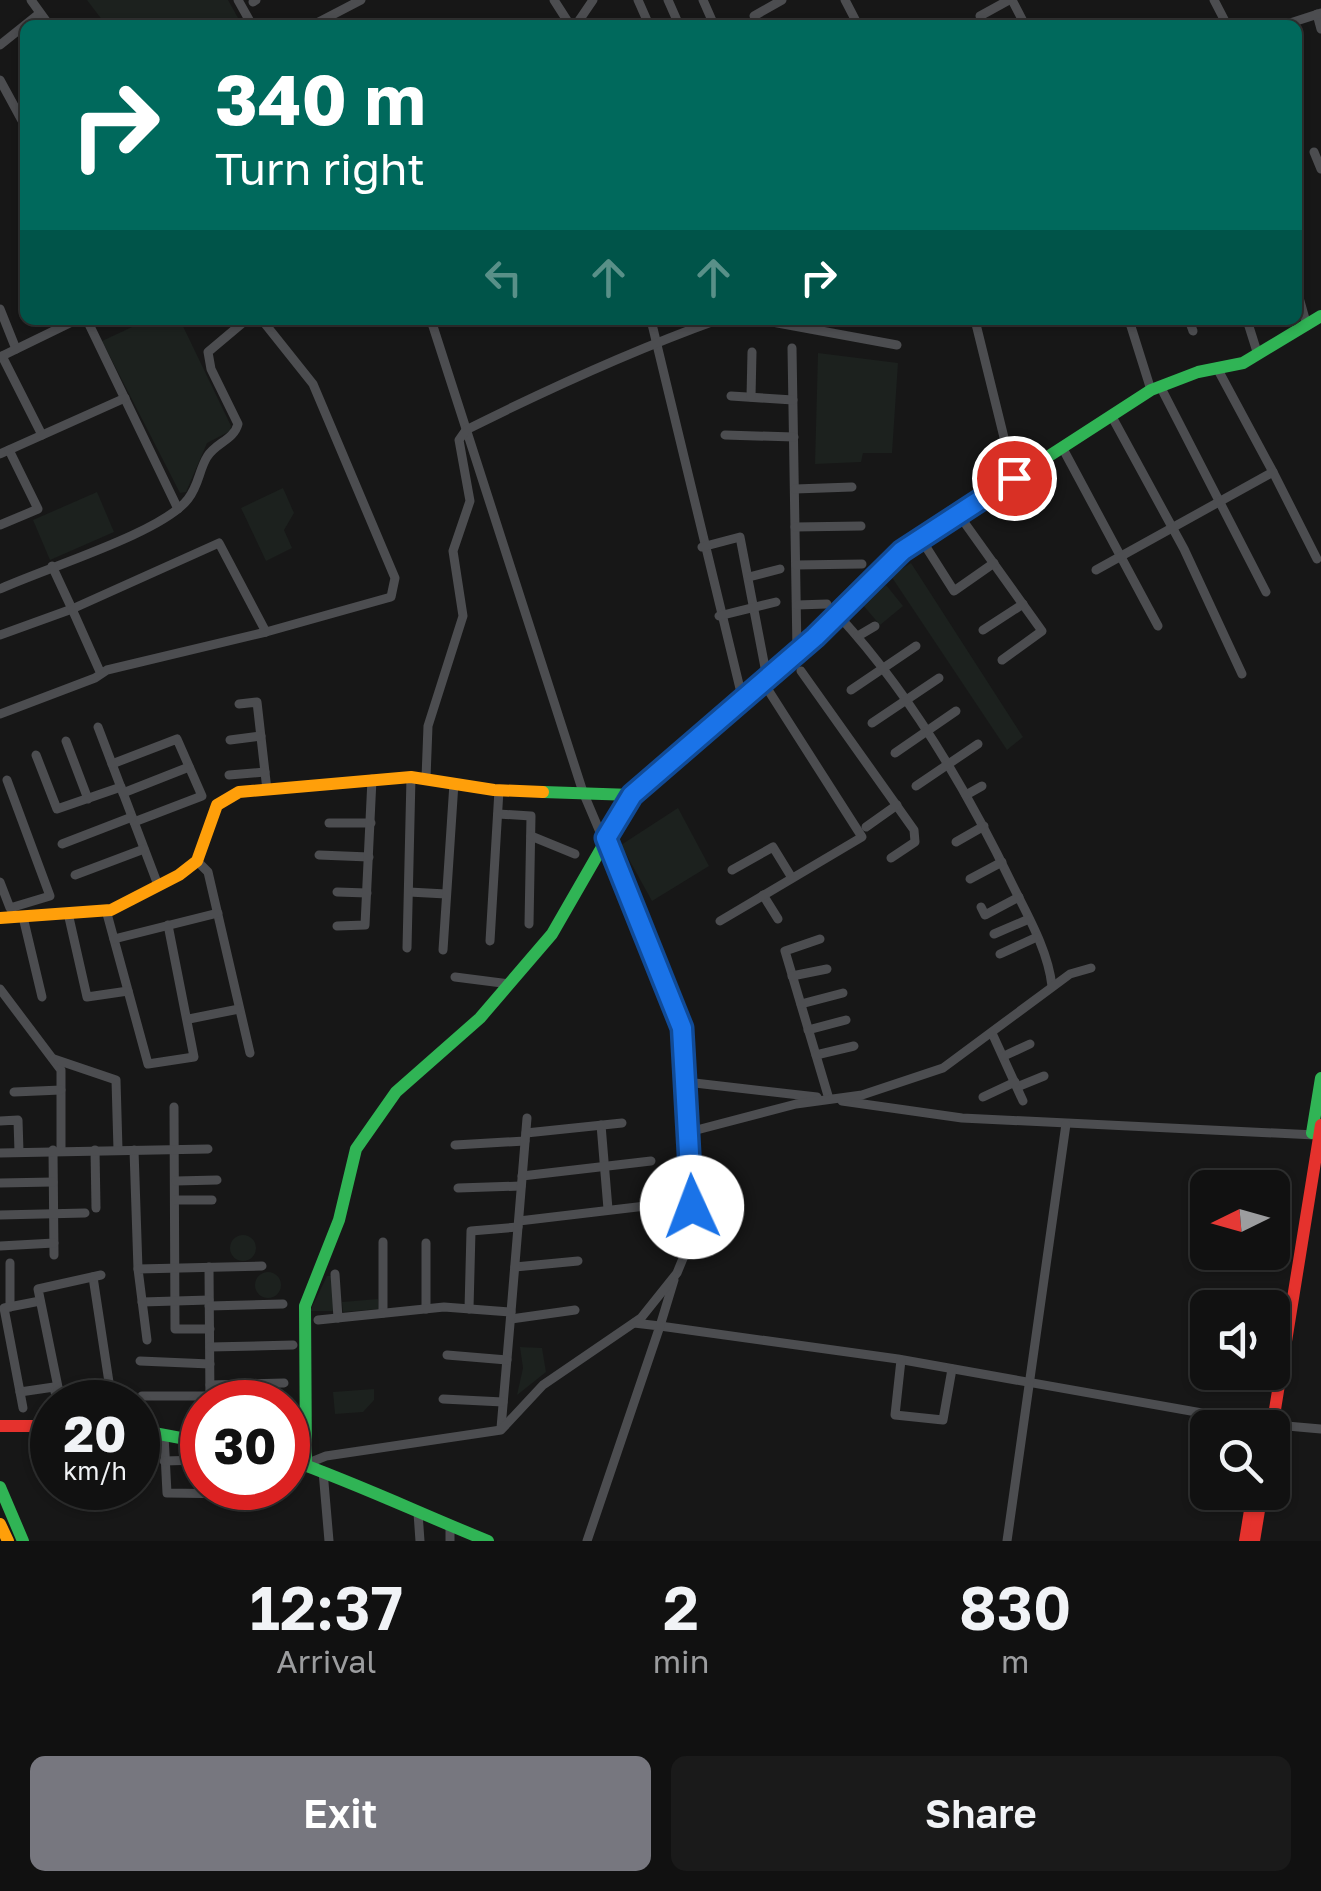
<!DOCTYPE html>
<style>
body{margin:0;font-family:"Golos Text",sans-serif;background:#1a1a1a;color:#f1f3f6;height:100vh;display:flex;flex-direction:column;font-size:38px;white-space:nowrap}
*{box-sizing:border-box;margin:0}
p{font-size:32px;color:#9c9d9f}
.icon{flex:none;width:55px;height:55px;fill:none;stroke:currentColor;stroke-width:2;stroke-linecap:round;stroke-linejoin:round}
.map{position:relative;height:1541px;overflow:hidden}
.sheet{display:flex;flex-direction:column;background:#111;flex:1}
.sheet>*{flex:none}
.banner{position:absolute;left:20px;top:20px;width:1282px;height:305px;border-radius:15px;box-shadow:0 2px 8px #0004,0 0 0 2px #303131;background:#00695c;color:#fff;overflow:hidden}
.needle{width:65px;rotate:265deg}
.tools{position:absolute;left:1190px;top:1170px;display:grid;gap:20px}
.tools a{display:grid;place-items:center;width:100px;height:100px;border-radius:15px;background:#111;box-shadow:0 2px 8px #0004,0 0 0 2px #303131;font-size:50px}
.speed{position:absolute;left:30px;top:1380px;display:flex;gap:20px;font-size:50px;font-weight:700;text-align:center}
.speed>*{display:grid;place-content:center;width:130px;height:130px;border-radius:50%;background:#111;box-shadow:0 2px 8px #0004,0 0 0 2px #303131;line-height:1}
.speed small{font-size:25px;font-weight:400}
.speed .limit{border:15px solid #d22;background:#fff;color:#111}
.pin{position:absolute;display:grid;place-items:center;width:85px;height:85px;color:#fff;margin:-42px;border:5px solid #fff;border-radius:50%;box-shadow:0 2px 10px #0007}
.me{position:absolute;width:110px;margin:-55px;rotate:358deg;stroke-linejoin:round;filter:drop-shadow(0 0 8px #0008)}
.turn{display:flex;align-items:center;gap:35px;height:210px;padding:0 30px;font-size:45px}
.turn .icon{width:130px;height:130px;stroke-width:2.5}
.turn b{display:block;font-size:70px;line-height:85px}
.lanes{display:flex;align-items:center;height:95px;padding:0 30px;background:#0003;justify-content:center;gap:50px;direction:ltr}
.lanes .off{opacity:.35}
.eta{display:flex;justify-content:space-evenly;align-items:center;height:170px;text-align:center}
.eta b{font-size:60px;font-weight:600;line-height:70px}
.button{display:flex;gap:20px;margin-top:auto;padding:20px 30px}
.button a{flex:1;height:115px;border-radius:15px;background:#77777f;color:#fff;font-size:40px;font-weight:600;line-height:115px;text-align:center}
.button a+a{background:#1a1a1a;color:#f1f3f6}
.map>svg:first-child{display:block}
.green{fill:#1c211e}
.lines{fill:none;stroke-linecap:round;stroke-linejoin:round}
.street{stroke:#4c4d50;stroke-width:9}
.fast{stroke:#30b455;stroke-width:12}
.slow{stroke:#ff9f0a;stroke-width:12}
.jam{stroke:#e5322d;stroke-width:12}
.route-casing{stroke:#114b97;stroke-width:25}
.route{stroke:#1a73e8;stroke-width:18}
</style>
<div class="map">
<svg width="1321" height="1541" viewBox="0 0 1321 1541">
<rect width="100%" height="100%" fill="#171717"/>
<g class="green">
<polygon points="87,0 228,0 242,25 106,25"/>
<polygon points="147,320 180,320 231,426 230,431 207,443 186,492 180,493 102,341"/>
<polygon points="818,353 898,363 892,453 863,453 861,462 815,464"/>
<polygon points="283,488 294,513 284,530 292,548 266,561 241,508"/>
<polygon points="97,492 114,532 50,560 33,520"/>
<polygon points="911,563 1023,737 1007,750 891,576"/>
<polygon points="886,585 903,606 880,625 863,605"/>
<polygon points="678,808 709,866 652,901 621,845"/>
<circle cx="243" cy="1248" r="13"/>
<circle cx="268" cy="1285" r="13"/>
<polygon points="327,1276 333,1276 334,1311 310,1311"/>
<polygon points="378,1299 379,1309 343,1312 342,1302"/>
<polygon points="520,1347 542,1348 546,1372 517,1395 523,1368"/>
<polygon points="374,1389 374,1400 363,1412 335,1414 333,1392"/>
</g>
<g class="lines">
<g class="street">
<polyline points="31,0 49,25"/>
<polyline points="238,0 252,25"/>
<polyline points="554,0 570,25"/>
<polyline points="638,0 649,25"/>
<polyline points="668,0 679,25"/>
<polyline points="703,0 714,25"/>
<polyline points="845,0 858,25"/>
<polyline points="1012,0 1025,25"/>
<polyline points="1214,0 1227,25"/>
<polyline points="253,2 256,0"/>
<polyline points="1317,14 1321,29"/>
<polyline points="754,16 782,0"/>
<polyline points="980,16 1009,0"/>
<polyline points="570,24 578,22 593,0"/>
<polyline points="313,25 361,0"/>
<polyline points="1284,25 1321,13"/>
<polyline points="0,45 40,13"/>
<polyline points="0,80 25,126"/>
<polyline points="1314,152 1321,169"/>
<polyline points="1298,294 1307,326"/>
<polyline points="0,309 16,349"/>
<polyline points="87,320 178,509"/>
<polyline points="262,320 313,384 395,578 391,597 266,632"/>
<polyline points="431,320 583,792 679,1018 689,1132"/>
<polyline points="651,320 743,701"/>
<polyline points="761,320 897,345"/>
<polyline points="975,320 1014,478"/>
<polyline points="1129,320 1151,390"/>
<polyline points="1189,320 1193,331"/>
<polyline points="1247,320 1258,355"/>
<polyline points="792,348 797,652"/>
<polyline points="2,356 42,435"/>
<polyline points="0,357 76,320"/>
<polyline points="1217,368 1273,472"/>
<polyline points="1160,386 1266,592"/>
<polyline points="731,396 793,400"/>
<polyline points="751,397 752,352"/>
<polyline points="1111,415 1184,549 1242,674"/>
<polyline points="725,435 794,437"/>
<polyline points="1062,447 1158,626"/>
<polyline points="0,454 125,398"/>
<polyline points="795,489 852,487"/>
<polyline points="959,515 1042,631 1002,660"/>
<polyline points="0,525 38,509 9,450"/>
<polyline points="795,527 861,526"/>
<polyline points="921,539 954,591 994,563"/>
<polyline points="702,547 740,537 767,678"/>
<polyline points="796,565 862,564"/>
<polyline points="1096,570 1273,472 1317,559"/>
<polyline points="749,577 780,569"/>
<path d="M0 589C45 568 162 533 188 499 199 485 199 470 207 457 215 443 234 440 238 424L211 369 208 352 246 320"/>
<polyline points="797,605 827,604"/>
<path d="M838 615C910 693 967 790 1013 886 1029 918 1048 951 1052 986"/>
<polyline points="719,616 776,602"/>
<polyline points="983,630 1023,604"/>
<polyline points="0,635 72,609 52,566"/>
<polyline points="858,636 875,626"/>
<polyline points="801,671 914,830 915,842 891,858"/>
<polyline points="851,690 916,646"/>
<polyline points="239,704 257,702 267,790"/>
<polyline points="0,714 95,678 107,670 266,632 219,543 72,609 101,674"/>
<polyline points="872,723 939,678"/>
<polyline points="98,727 158,885"/>
<polyline points="230,740 261,736"/>
<polyline points="66,741 88,799"/>
<polyline points="895,753 956,711"/>
<polyline points="36,755 57,809 121,787"/>
<polyline points="112,764 177,739 202,796 134,822"/>
<polyline points="229,775 265,772"/>
<path d="M426 778 428 726 463 616 453 551 470 501 459 440 466 430C548 389 631 351 717 320"/>
<polyline points="916,786 978,744"/>
<polyline points="123,793 189,767"/>
<polyline points="966,795 982,786"/>
<polyline points="498,814 531,816 529,924"/>
<polyline points="329,823 371,823"/>
<polyline points="866,827 897,805"/>
<polyline points="531,836 575,854"/>
<polyline points="956,842 984,826"/>
<polyline points="62,844 132,817"/>
<polyline points="319,855 369,857"/>
<polyline points="197,861 208,872 250,1053"/>
<polyline points="732,870 773,847 792,878"/>
<polyline points="75,875 144,849"/>
<polyline points="970,879 1002,862"/>
<polyline points="0,882 10,908 50,896 7,780"/>
<polyline points="337,892 367,893"/>
<polyline points="409,892 446,894"/>
<polyline points="763,895 778,919"/>
<polyline points="981,907 985,915 1019,897"/>
<polyline points="106,910 148,1064 194,1057 168,925"/>
<polyline points="68,913 87,997 128,991"/>
<polyline points="23,917 42,997"/>
<polyline points="720,921 862,837 763,682"/>
<polyline points="337,926 365,925 372,779"/>
<polyline points="994,934 1029,919"/>
<polyline points="114,939 218,913"/>
<polyline points="820,939 785,951 829,1099"/>
<polyline points="490,941 499,790"/>
<polyline points="407,948 411,777"/>
<polyline points="443,950 454,783"/>
<polyline points="1000,954 1037,937"/>
<polyline points="792,976 827,969"/>
<polyline points="455,977 510,984"/>
<polyline points="0,989 61,1070 61,1150"/>
<polyline points="801,1004 843,993"/>
<polyline points="189,1019 239,1009"/>
<polyline points="808,1030 846,1020"/>
<polyline points="992,1033 1023,1101"/>
<polyline points="816,1055 854,1046"/>
<polyline points="1004,1056 1030,1044"/>
<polyline points="54,1059 116,1080 118,1150"/>
<polyline points="686,1082 817,1097"/>
<polyline points="1017,1087 1044,1076"/>
<polyline points="14,1092 61,1090"/>
<polyline points="983,1097 1015,1082"/>
<polyline points="842,1101 962,1118 1315,1135"/>
<polyline points="174,1107 175,1329 210,1329"/>
<polyline points="0,1121 18,1120 19,1152"/>
<polyline points="601,1125 608,1209"/>
<polyline points="526,1133 622,1123"/>
<polyline points="455,1145 525,1141"/>
<polyline points="53,1150 54,1255"/>
<polyline points="95,1150 96,1208"/>
<polyline points="134,1150 138,1269"/>
<polyline points="0,1153 208,1149"/>
<polyline points="522,1176 651,1161"/>
<polyline points="176,1181 217,1180"/>
<polyline points="0,1183 53,1182"/>
<polyline points="458,1188 521,1186"/>
<polyline points="176,1200 212,1200"/>
<polyline points="0,1215 85,1213"/>
<polyline points="519,1221 671,1203"/>
<polyline points="0,1246 54,1243"/>
<polyline points="10,1263 10,1307"/>
<polyline points="209,1267 210,1402"/>
<polyline points="515,1267 578,1261"/>
<polyline points="335,1274 338,1318"/>
<polyline points="93,1277 112,1402"/>
<polyline points="674,1280 660,1326 898,1359 1264,1424 1321,1429"/>
<polyline points="40,1301 4,1308 20,1392 54,1387"/>
<polyline points="142,1302 209,1300"/>
<polyline points="209,1306 283,1304"/>
<polyline points="426,1309 426,1243"/>
<polyline points="469,1309 471,1231 518,1227"/>
<polyline points="511,1312 527,1118"/>
<polyline points="383,1313 383,1242"/>
<polyline points="511,1319 575,1310"/>
<polyline points="318,1320 444,1307 511,1312 501,1428"/>
<polyline points="147,1340 138,1269 262,1266"/>
<polyline points="210,1347 293,1345"/>
<polyline points="447,1355 507,1360"/>
<polyline points="901,1360 895,1415 943,1420 952,1369"/>
<polyline points="140,1361 210,1364"/>
<polyline points="210,1385 284,1383"/>
<polyline points="20,1392 23,1408"/>
<polyline points="55,1392 109,1384"/>
<polyline points="142,1396 210,1396"/>
<polyline points="443,1399 503,1402"/>
<polyline points="61,1402 38,1289 101,1275"/>
<polyline points="164,1435 167,1493 239,1494 242,1488"/>
<polyline points="164,1461 202,1460"/>
<polyline points="306,1464 326,1456 501,1430 543,1385 641,1318 677,1273 684,1256 692,1207 689,1132 796,1104 862,1095 943,1068 1070,974 1091,968"/>
<polyline points="323,1471 329,1541"/>
<polyline points="418,1513 420,1541"/>
<polyline points="450,1526 450,1541"/>
<polyline points="587,1541 660,1326 634,1323"/>
<polyline points="1007,1541 1066,1124"/>
</g>
<g class="fast">
<polyline points="543,792 632,795 815,637 902,551 1151,390 1198,372 1243,363 1321,316"/>
<polyline points="1312,1133 1321,1078"/>
<polyline points="138,1430 202,1442"/>
<path d="M288 1459C356 1483 421 1514 488 1541"/>
<polyline points="306,1464 305,1306 339,1220 356,1149 396,1092 480,1018 552,934 632,795"/>
<polyline points="0,1487 23,1541"/>
</g>
<g class="slow">
<polyline points="0,918 111,910 179,875 197,861 217,805 239,792 411,777 494,790 543,792"/>
<polyline points="0,1524 8,1541"/>
</g>
<g class="jam">
<polyline points="0,1426 52,1426"/>
<polyline points="1272,1428 1321,1125"/>
<polyline points="1245,1541 1253,1492"/>
<polyline points="1254,1541 1262,1492"/>
</g>
</g>
<g class="lines">
<g class="route-casing">
<polyline id="route" points="692,1207 682,1028 606,838 632,795 815,637 902,551 1014,478"/>
</g>
<use href="#route" class="route"/>
</g>
</svg>
<div class="tools">
<a><svg class="needle" viewBox="-14 -14 28 28"><path d="M0-13l5 13h-10z" fill="#e53935"/><path d="M0 13l5-13h-10z" fill="#9c9d9f"/></svg></a>
<a><svg class="icon" aria-label="sound" viewBox="0 0 24 24"><path d="M4 9h4l5-4v14l-5-4H4zM17 9q2 3 0 6"/></svg></a>
<a><svg class="icon" aria-label="search" viewBox="0 0 24 24"><circle cx="10" cy="10" r="6"/><path d="M15 15l6 6"/></svg></a>
</div>
<div class="speed"><div>20<small>km/h</small></div><div class="limit">30</div></div>
<div class="pin" style="left:1014px;top:478px;background:#d93025"><svg class="icon" aria-label="arrive" viewBox="0 0 24 24"><path d="M6 21V4h12l-3 4 3 4H6"/></svg></div>
<svg class="me" style="left:692px;top:1207px" viewBox="-20 -20 40 40"><circle r="19" fill="#fff"/><path d="M0-13L10 11 0 6-10 11z" fill="#1a73e8"/></svg>
<div class="banner">
<div class="turn"><svg class="icon" aria-label="right" viewBox="0 0 24 24"><path d="M7 20v-9h11M14 6l5 5-5 5"/></svg><div><b>340 m</b>Turn right</div></div>
<div class="lanes"><svg class="icon off" aria-label="left" viewBox="0 0 24 24"><path d="M17 20v-9H6M10 6l-5 5 5 5"/></svg><svg class="icon off" aria-label="ahead" viewBox="0 0 24 24"><path d="M12 20V5M6 11l6-6 6 6"/></svg><svg class="icon off" aria-label="ahead" viewBox="0 0 24 24"><path d="M12 20V5M6 11l6-6 6 6"/></svg><svg class="icon" aria-label="right" viewBox="0 0 24 24"><path d="M7 20v-9h11M14 6l5 5-5 5"/></svg></div>
</div>
</div>
<section class="sheet">
<div class="eta">
<div><b>12:37</b><p>Arrival</p></div>
<div><b>2</b><p>min</p></div>
<div><b>830</b><p>m</p></div>
</div>
<div class="button"><a>Exit</a><a>Share</a></div>
</section>
